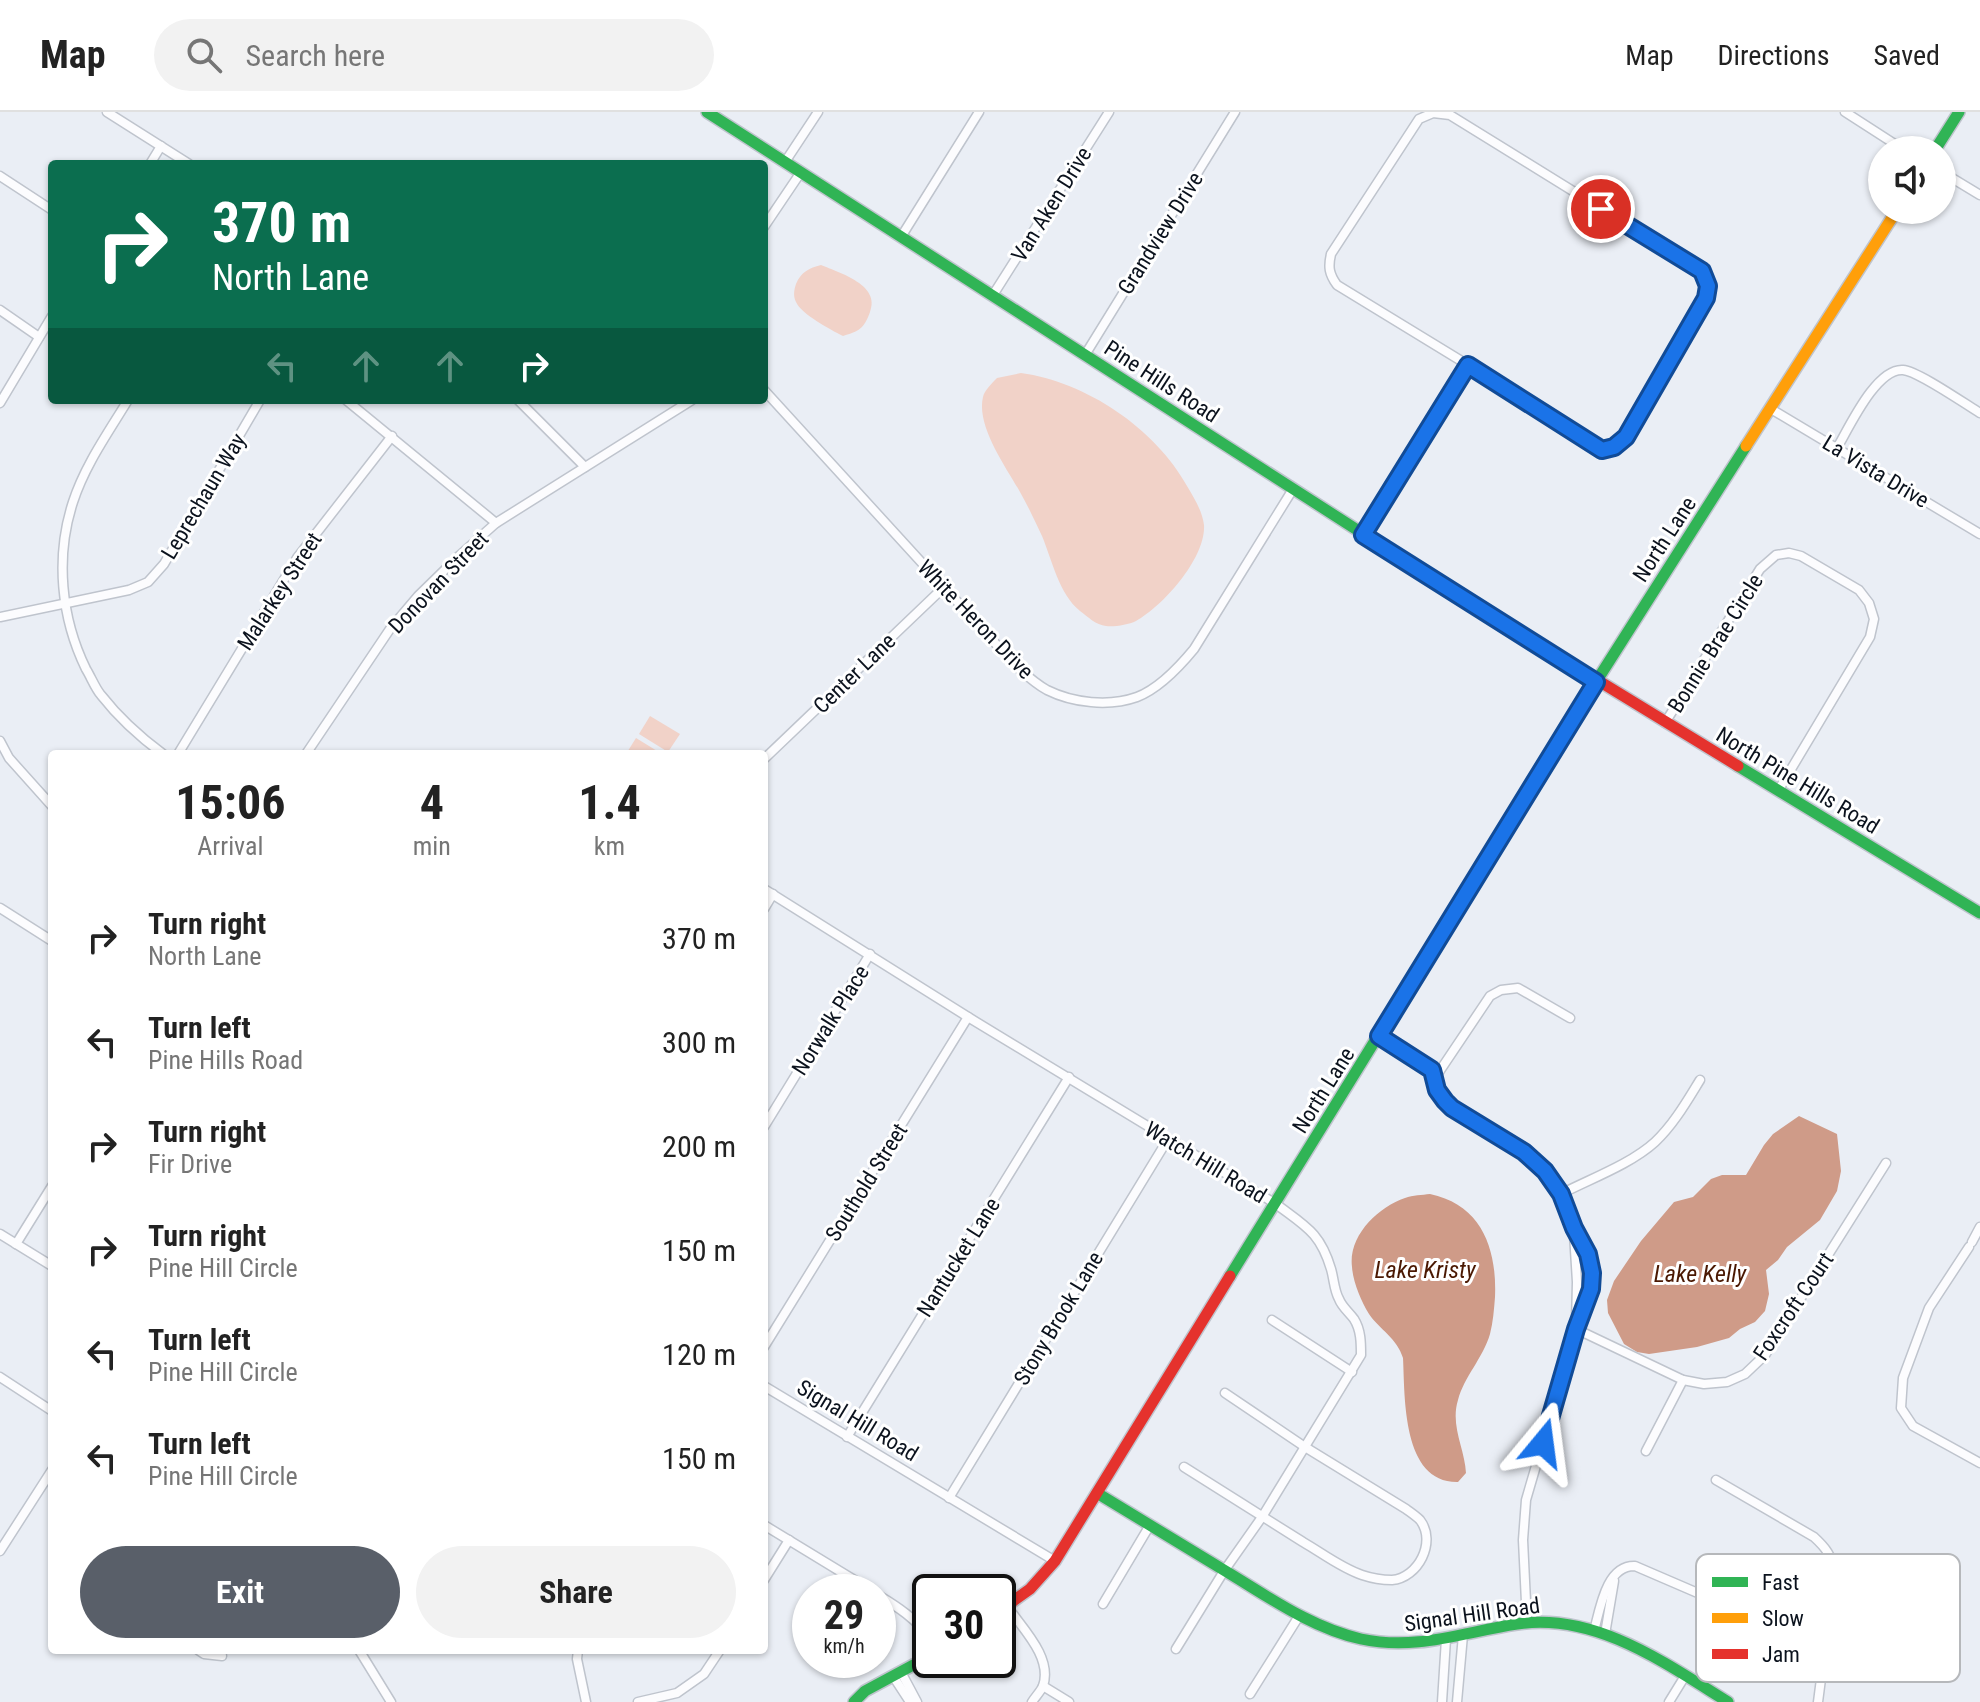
<!DOCTYPE html>
<style>
body{margin:0;font-family:"Roboto Condensed",sans-serif;background:#f2f2f2;color:#222;height:100vh;display:flex;flex-direction:column;font-size:30px;white-space:nowrap}
*{box-sizing:border-box;margin:0}
p{font-size:26px;color:#767676}
.icon{flex:none;width:44px;height:44px;fill:none;stroke:currentColor;stroke-width:2;stroke-linecap:round;stroke-linejoin:round}
.map{position:relative;flex:1;overflow:hidden}
.side{position:absolute;left:48px;top:638px;width:720px;height:904px;display:flex;flex-direction:column;background:#fff;border-radius:8px;box-shadow:0 2px 6px #0004}
.side>*{flex:none}
.guide{position:absolute;left:48px;top:48px;width:720px;height:244px;border-radius:8px;box-shadow:0 2px 6px #0004;background:#0b6e4f;color:#fff;overflow:hidden}
.tools{position:absolute;left:1868px;top:24px;display:grid;gap:16px}
.tools a{display:grid;place-items:center;width:88px;height:88px;border-radius:50%;background:#fff;box-shadow:0 2px 6px #0004;font-size:40px}
.speed{position:absolute;left:792px;top:1462px;display:flex;gap:16px;font-size:40px;font-weight:700;text-align:center}
.speed>*{display:grid;place-content:center;width:104px;height:104px;border-radius:50%;background:#fff;box-shadow:0 2px 6px #0004;line-height:1}
.speed small{font-size:20px;font-weight:400}
.speed .limit{border:4px solid #111;border-radius:12px;background:#fff;color:#111}
.pin{position:absolute;display:grid;place-items:center;width:68px;height:68px;color:#fff;margin:-34px;border:4px solid #fff;border-radius:50%;box-shadow:0 2px 8px #0007}
.me{position:absolute;width:88px;margin:-44px;rotate:16deg;stroke-linejoin:round;filter:drop-shadow(0 0 6px #0008)}
.turn{display:flex;align-items:center;gap:28px;height:168px;padding:0 32px;font-size:36px}
.turn .icon{width:104px;height:104px;stroke-width:2.5}
.turn b{display:block;font-size:56px;line-height:68px}
.lanes{display:flex;align-items:center;height:76px;padding:0 32px;background:#0003;justify-content:center;gap:40px;direction:ltr}
.lanes .off{opacity:.35}
.eta{display:flex;justify-content:space-evenly;align-items:center;height:136px;text-align:center}
.eta b{font-size:48px;font-weight:700;line-height:56px}
.button{display:flex;gap:16px;margin-top:auto;padding:16px 32px}
.button a{flex:1;height:92px;border-radius:48px;background:#595f69;color:#fff;font-size:32px;font-weight:700;line-height:92px;text-align:center}
.button a+a{background:#f2f2f2;color:#222}
ul{padding:0;list-style:none}
li{display:flex;align-items:center;gap:24px;height:104px;padding:0 32px}
li div{flex:1}
li b{display:block;font-size:30px}
li em{font-style:normal}
header{display:flex;align-items:center;gap:48px;box-sizing:border-box;height:112px;padding:0 40px;background:#fff;border-bottom:2px solid #e0e0e0}
header strong{font-size:38px}
nav{display:flex;gap:44px;margin-inline-start:auto;font-size:28px}
.search{width:560px;height:72px;background:#f2f2f2;display:flex;align-items:center;gap:20px;box-sizing:border-box;padding:0 28px;border-radius:44px;color:#767676;font-size:30px}
.map>svg:first-child{display:block}
.green{fill:#f1d2c8}
.water{fill:#cf9b88}
.lines{fill:none;stroke-linecap:round;stroke-linejoin:round}
.street-casing{stroke:#bfc4cd;stroke-width:11}
.fast-casing{stroke:#bfc4cd;stroke-width:14}
.slow-casing{stroke:#bfc4cd;stroke-width:14}
.jam-casing{stroke:#bfc4cd;stroke-width:14}
.street{stroke:#fcfcfe;stroke-width:8}
.fast{stroke:#30b455;stroke-width:11}
.slow{stroke:#ff9f0a;stroke-width:11}
.jam{stroke:#e5322d;stroke-width:11}
.route-casing{stroke:#114b97;stroke-width:20}
.route{stroke:#1a73e8;stroke-width:14}
.labels{text-anchor:middle;stroke-width:6;stroke-linejoin:round;paint-order:stroke}
.street-label{font-size:22px;fill:#0b121d;stroke:#fff}
.water-label{font-size:24px;font-style:italic;fill:#4a1802;stroke:#fff}
.key{fill:#fff;stroke:#b6b8bb;stroke-width:2}
.key-label{font-size:22px;fill:#0b121d}
</style>
<header>
<strong>Map</strong>
<div class="search"><svg class="icon" aria-label="search" viewBox="0 0 24 24"><circle cx="10" cy="10" r="6"/><path d="M15 15l6 6"/></svg>Search here</div>
<nav><a>Map</a><a>Directions</a><a>Saved</a></nav>
</header>
<div class="map">
<svg width="1980" height="1590" viewBox="0 0 1980 1590">
<rect width="100%" height="100%" fill="#eaeef5"/>
<g class="green">
<path d="M821 153C840 161 881 173 870 200 864 217 859 219 843 224 831 218 801 202 796 190 793 184 794 178 796 172 801 160 809 156 821 153Z"/>
<path d="M1021 261C1086 270 1155 316 1187 374 1194 386 1202 398 1204 413 1206 446 1163 494 1136 509 1128 513 1114 515 1106 514 1096 513 1088 505 1080 499 1059 482 1052 448 1042 424 1035 409 1028 394 1020 380 1006 355 976 314 983 285 984 279 992 271 997 266Z"/>
<polygon points="650,604 680,622 668,640 639,622"/>
<polygon points="636,626 662,642 626,642"/>
</g>
<g class="water">
<polygon points="1799,1004 1837,1022 1841,1059 1837,1079 1820,1108 1787,1135 1778,1148 1766,1158 1769,1182 1765,1199 1755,1210 1740,1217 1729,1226 1697,1235 1649,1242 1637,1240 1624,1232 1608,1201 1607,1188 1614,1169 1641,1129 1674,1090 1693,1085 1711,1067 1722,1063 1746,1063 1764,1033 1773,1022"/>
<path d="M1430 1082C1482 1093 1497 1137 1495 1185 1494 1198 1493 1210 1490 1222 1483 1246 1464 1265 1458 1288 1450 1314 1465 1337 1466 1361L1458 1370C1402 1371 1405 1286 1403 1246 1397 1226 1380 1218 1369 1202 1361 1189 1353 1170 1352 1155 1348 1124 1378 1095 1405 1086 1413 1083 1422 1083 1430 1082Z"/>
</g>
<g class="lines">
<g class="street-casing">
<g id="street">
<polyline points="107,0 189,52"/>
<polyline points="1845,0 1904,38"/>
<path d="M1433 1 1450 3 1702 159 1708 174 1706 186 1626 325 1614 335 1602 338 1589 331 1468 253 1337 173C1329 162 1328 155 1331 142L1419 7Z"/>
<polyline points="785,50 818,0"/>
<polyline points="150,52 161,34"/>
<polyline points="1942,60 1980,83"/>
<polyline points="0,64 52,98"/>
<polyline points="764,115 801,60"/>
<polyline points="901,125 979,0"/>
<polyline points="993,183 1109,0"/>
<polyline points="0,198 39,225"/>
<polyline points="1085,243 1235,0"/>
<path d="M764 278 1017 555C1026 563 1036 572 1047 578 1073 591 1109 595 1137 585 1158 577 1180 554 1194 537L1293 377"/>
<path d="M128 288C108 321 85 353 73 390 55 445 61 506 86 557 91 565 95 576 101 583 119 606 140 625 163 642"/>
<polyline points="346,288 496,411"/>
<polyline points="518,288 585,355"/>
<polyline points="0,291 52,204"/>
<polyline points="1771,297 1980,422"/>
<path d="M1837 336C1849 316 1876 256 1903 258 1918 259 1965 292 1980 301"/>
<polyline points="1363,423 1468,253"/>
<polyline points="0,505 129,478 148,470 164,452 260,288"/>
<polyline points="1665,611 1760,457 1776,443 1789,441 1801,444 1859,478 1869,491 1874,507 1870,525 1778,679"/>
<polyline points="0,629 9,646 52,694"/>
<polyline points="178,642 297,446 392,324"/>
<polyline points="306,642 390,517 418,484 460,443 496,411 692,288"/>
<polyline points="764,647 943,476"/>
<path d="M764 777 968 905 1276 1092C1305 1114 1320 1120 1331 1157 1334 1167 1334 1178 1339 1187 1342 1195 1349 1200 1354 1207 1361 1218 1361 1231 1361 1243L1262 1405 1224 1459 1176 1537"/>
<polyline points="0,796 52,829"/>
<polyline points="764,797 773,782"/>
<polyline points="1379,924 1432,958 1437,978 1445,989 1452,996 1524,1040 1545,1059 1561,1082 1574,1116 1588,1142 1592,1161 1591,1177 1576,1217 1526,1388 1523,1428 1527,1511"/>
<polyline points="1435,966 1490,884 1501,878 1518,876 1570,906"/>
<polyline points="764,1015 870,842"/>
<path d="M1561 1082C1590 1067 1631 1052 1655 1030 1674 1012 1687 989 1700 968"/>
<polyline points="0,1122 52,1154"/>
<polyline points="1574,1122 1577,1170 1576,1213"/>
<polyline points="1972,1130 1980,1115"/>
<polyline points="16,1132 52,1074"/>
<polyline points="1969,1135 1929,1196 1903,1266 1901,1296 1913,1314 1980,1351"/>
<polyline points="1272,1208 1352,1260"/>
<polyline points="1576,1217 1683,1268 1704,1272 1727,1270 1745,1262 1765,1243 1886,1051"/>
<polyline points="764,1235 968,905"/>
<polyline points="0,1265 52,1299"/>
<polyline points="764,1274 1055,1449"/>
<polyline points="847,1325 1069,965"/>
<polyline points="1646,1339 1683,1268"/>
<path d="M1184 1355C1224 1380 1263 1405 1303 1430 1322 1441 1341 1456 1362 1463 1371 1466 1383 1468 1392 1468 1418 1466 1437 1430 1420 1408 1416 1404 1410 1400 1406 1397L1305 1335 1225 1281"/>
<path d="M1716 1368 1814 1425C1826 1436 1831 1443 1835 1459L1818 1590"/>
<polyline points="949,1386 1168,1027"/>
<polyline points="764,1413 874,1480"/>
<polyline points="0,1439 52,1358"/>
<polyline points="764,1468 789,1428"/>
<path d="M878 1483C898 1495 916 1507 930 1526"/>
<polyline points="1103,1492 1150,1413"/>
<path d="M1007 1494C1021 1515 1053 1545 1043 1574 1041 1579 1035 1585 1032 1590"/>
<path d="M1594 1519C1600 1497 1606 1453 1635 1454L1707 1485 1823 1554"/>
<polyline points="1605,1522 1614,1469"/>
<polyline points="198,1538 204,1542 222,1544"/>
<polyline points="359,1538 391,1590"/>
<polyline points="578,1538 577,1547 586,1590"/>
<polyline points="901,1560 917,1590"/>
<polyline points="893,1564 910,1590"/>
<polyline points="1043,1574 1069,1590"/>
<polyline points="1250,1582 1299,1504"/>
<polyline points="638,1590 677,1581 704,1562 720,1538"/>
<polyline points="1442,1590 1446,1527"/>
<polyline points="1457,1590 1463,1523"/>
<polyline points="1669,1590 1685,1564"/>
</g>
</g>
<g class="fast-casing">
<g id="fast">
<polyline points="707,0 1463,486"/>
<polyline points="1935,38 1959,0"/>
<polyline points="1738,654 1980,801"/>
<polyline points="1230,1164 1596,570 1746,334"/>
<path d="M1097 1381C1142 1408 1187 1436 1232 1463 1273 1488 1313 1516 1361 1527 1417 1539 1463 1520 1517 1512 1595 1500 1665 1551 1728 1590"/>
<polyline points="854,1590 865,1579 930,1544"/>
</g>
</g>
<g class="slow-casing">
<polyline id="slow" points="1746,334 1897,98"/>
</g>
<g class="jam-casing">
<g id="jam">
<polyline points="1463,486 1738,654"/>
<polyline points="998,1500 1030,1477 1055,1449 1230,1164"/>
</g>
</g>
<use href="#street" class="street"/>
<use href="#fast" class="fast"/>
<use href="#slow" class="slow"/>
<use href="#jam" class="jam"/>
</g>
<g class="lines">
<g class="route-casing">
<polyline id="route" points="1543,1331 1576,1217 1591,1177 1592,1161 1588,1142 1574,1116 1561,1082 1545,1059 1524,1040 1452,996 1445,989 1437,978 1432,958 1379,924 1596,570 1363,423 1468,253 1602,338 1614,335 1626,325 1706,186 1708,174 1702,159 1601,97"/>
</g>
<use href="#route" class="route"/>
</g>
<g class="labels">
<g class="street-label">
<text transform="translate(1051 92) rotate(-58)" y="8">Van Aken Drive</text>
<text transform="translate(1160 121) rotate(-58)" y="8">Grandview Drive</text>
<text transform="translate(1162 269) rotate(33)" y="8">Pine Hills Road</text>
<text transform="translate(1876 359) rotate(31)" y="8">La Vista Drive</text>
<text transform="translate(203 384) rotate(-59)" y="8">Leprechaun Way</text>
<text transform="translate(1664 427) rotate(-57)" y="8">North Lane</text>
<text transform="translate(438 470) rotate(-46)" y="8">Donovan Street</text>
<text transform="translate(279 479) rotate(-57)" y="8">Malarkey Street</text>
<text transform="translate(976 507) rotate(46)" y="8">White Heron Drive</text>
<text transform="translate(1715 531) rotate(-58)" y="8">Bonnie Brae Circle</text>
<text transform="translate(854 561) rotate(-44)" y="8">Center Lane</text>
<text transform="translate(1798 668) rotate(31)" y="8">North Pine Hills Road</text>
<text transform="translate(830 908) rotate(-58)" y="8">Norwalk Place</text>
<text transform="translate(1323 978) rotate(-58)" y="8">North Lane</text>
<text transform="translate(1206 1050) rotate(31)" y="8">Watch Hill Road</text>
<text transform="translate(866 1070) rotate(-58)" y="8">Southold Street</text>
<text transform="translate(958 1145) rotate(-58)" y="8">Nantucket Lane</text>
<text transform="translate(1793 1194) rotate(-56)" y="8">Foxcroft Court</text>
<text transform="translate(1058 1206) rotate(-59)" y="8">Stony Brook Lane</text>
<text transform="translate(858 1308) rotate(31)" y="8">Signal Hill Road</text>
<text transform="translate(1472 1502) rotate(-8)" y="8">Signal Hill Road</text>
</g>
<g class="water-label">
<text x="1425" y="1166">Lake Kristy</text>
<text x="1700" y="1170">Lake Kelly</text>
</g>
</g>
<rect x="1696" y="1442" width="264" height="128" rx="12" class="key"/>
<rect x="1712" y="1465" width="36" height="10" fill="#30b455"/>
<rect x="1712" y="1501" width="36" height="10" fill="#ff9f0a"/>
<rect x="1712" y="1537" width="36" height="10" fill="#e5322d"/>
<g class="key-label">
<text x="1762" y="1478">Fast</text>
<text x="1762" y="1514">Slow</text>
<text x="1762" y="1550">Jam</text>
</g>
</svg>
<div class="tools">
<a><svg class="icon" aria-label="sound" viewBox="0 0 24 24"><path d="M4 9h4l5-4v14l-5-4H4zM17 9q2 3 0 6"/></svg></a>
</div>
<div class="speed"><div>29<small>km/h</small></div><div class="limit">30</div></div>
<div class="pin" style="left:1601px;top:97px;background:#d93025"><svg class="icon" aria-label="arrive" viewBox="0 0 24 24"><path d="M6 21V4h12l-3 4 3 4H6"/></svg></div>
<svg class="me" style="left:1543px;top:1331px" viewBox="-20 -20 40 40"><path d="M0-17L14 15 0 8-14 15z" fill="#1a73e8" stroke="#fff" stroke-width="4"/></svg>
<div class="guide">
<div class="turn"><svg class="icon" aria-label="right" viewBox="0 0 24 24"><path d="M7 20v-9h11M14 6l5 5-5 5"/></svg><div><b>370 m</b>North Lane</div></div>
<div class="lanes"><svg class="icon off" aria-label="left" viewBox="0 0 24 24"><path d="M17 20v-9H6M10 6l-5 5 5 5"/></svg><svg class="icon off" aria-label="ahead" viewBox="0 0 24 24"><path d="M12 20V5M6 11l6-6 6 6"/></svg><svg class="icon off" aria-label="ahead" viewBox="0 0 24 24"><path d="M12 20V5M6 11l6-6 6 6"/></svg><svg class="icon" aria-label="right" viewBox="0 0 24 24"><path d="M7 20v-9h11M14 6l5 5-5 5"/></svg></div>
</div>
<section class="side">
<div class="eta">
<div><b>15:06</b><p>Arrival</p></div>
<div><b>4</b><p>min</p></div>
<div><b>1.4</b><p>km</p></div>
</div>
<ul>
<li><svg class="icon" aria-label="right" viewBox="0 0 24 24"><path d="M7 20v-9h11M14 6l5 5-5 5"/></svg><div><b>Turn right</b><p>North Lane</p></div><em>370 m</em></li>
<li><svg class="icon" aria-label="left" viewBox="0 0 24 24"><path d="M17 20v-9H6M10 6l-5 5 5 5"/></svg><div><b>Turn left</b><p>Pine Hills Road</p></div><em>300 m</em></li>
<li><svg class="icon" aria-label="right" viewBox="0 0 24 24"><path d="M7 20v-9h11M14 6l5 5-5 5"/></svg><div><b>Turn right</b><p>Fir Drive</p></div><em>200 m</em></li>
<li><svg class="icon" aria-label="right" viewBox="0 0 24 24"><path d="M7 20v-9h11M14 6l5 5-5 5"/></svg><div><b>Turn right</b><p>Pine Hill Circle</p></div><em>150 m</em></li>
<li><svg class="icon" aria-label="left" viewBox="0 0 24 24"><path d="M17 20v-9H6M10 6l-5 5 5 5"/></svg><div><b>Turn left</b><p>Pine Hill Circle</p></div><em>120 m</em></li>
<li><svg class="icon" aria-label="left" viewBox="0 0 24 24"><path d="M17 20v-9H6M10 6l-5 5 5 5"/></svg><div><b>Turn left</b><p>Pine Hill Circle</p></div><em>150 m</em></li>
</ul>
<div class="button"><a>Exit</a><a>Share</a></div>
</section>
</div>
